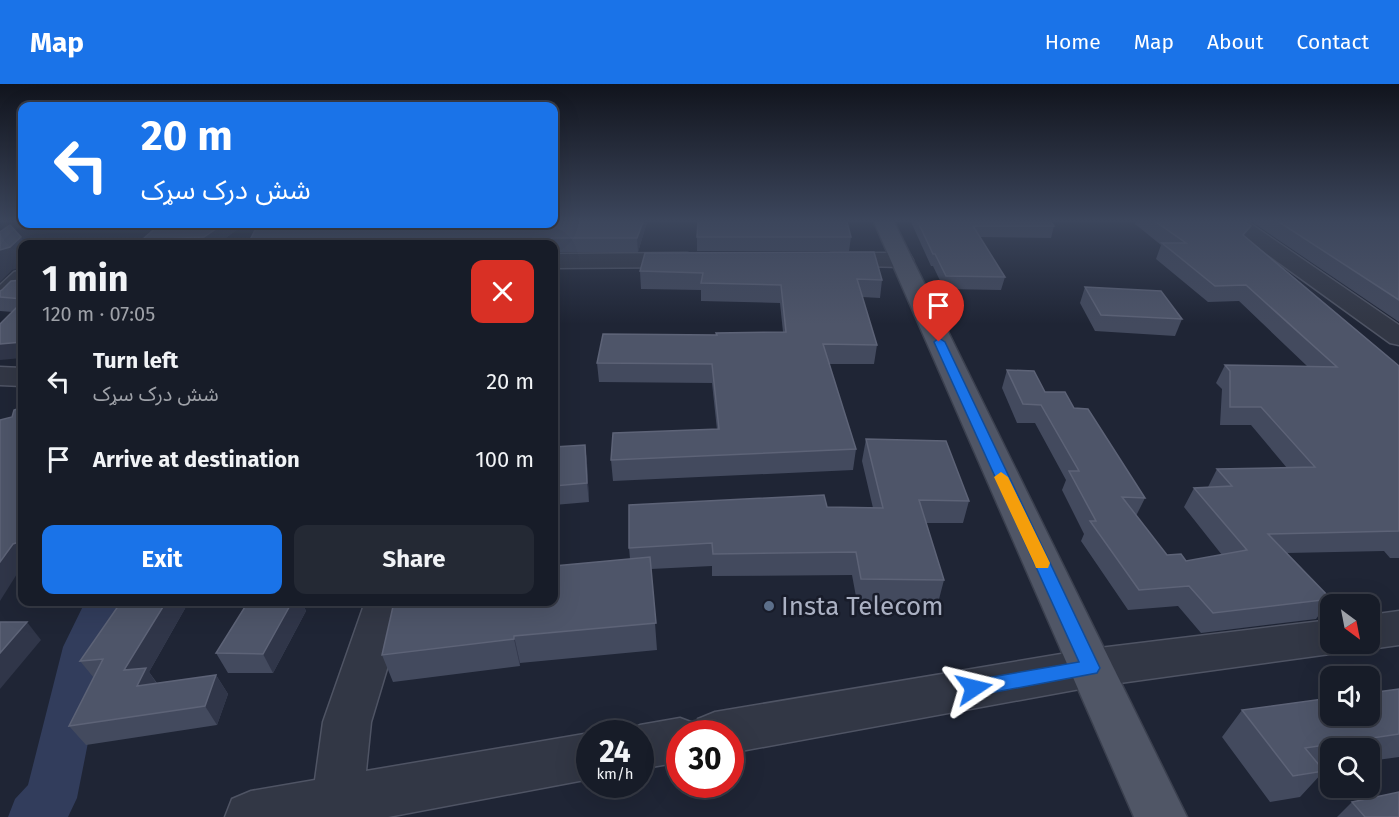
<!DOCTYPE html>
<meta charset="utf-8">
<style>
body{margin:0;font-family:"Fira Sans","Noto Sans Arabic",sans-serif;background:#242934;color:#f1f3f6;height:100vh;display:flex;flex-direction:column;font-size:22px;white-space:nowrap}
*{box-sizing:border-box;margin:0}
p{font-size:20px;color:#9ea1a8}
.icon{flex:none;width:33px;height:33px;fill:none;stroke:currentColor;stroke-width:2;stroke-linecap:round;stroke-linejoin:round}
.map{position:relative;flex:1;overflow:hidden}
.sheet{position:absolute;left:18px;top:156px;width:540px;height:366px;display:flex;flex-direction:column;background:#171c28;border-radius:12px;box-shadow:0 6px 24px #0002,0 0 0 2px #363a45}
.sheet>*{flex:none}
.guide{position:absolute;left:18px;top:18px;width:540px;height:126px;border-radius:12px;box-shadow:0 6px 24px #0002,0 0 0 2px #363a45;background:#1a73e8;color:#fff;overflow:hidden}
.needle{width:39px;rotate:148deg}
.tools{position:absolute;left:1320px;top:510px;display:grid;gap:12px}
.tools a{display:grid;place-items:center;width:60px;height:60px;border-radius:12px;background:#171c28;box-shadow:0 6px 24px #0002,0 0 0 2px #363a45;font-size:30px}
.speed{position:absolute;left:576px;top:636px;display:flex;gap:12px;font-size:30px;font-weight:700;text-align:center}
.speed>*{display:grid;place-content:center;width:78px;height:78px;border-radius:50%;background:#171c28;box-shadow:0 6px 24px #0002,0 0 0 2px #363a45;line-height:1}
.speed small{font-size:15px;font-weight:400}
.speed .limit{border:9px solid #d22;background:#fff;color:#111}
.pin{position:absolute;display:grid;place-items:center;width:51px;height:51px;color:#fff;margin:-62px -26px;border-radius:50% 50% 50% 0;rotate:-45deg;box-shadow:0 0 6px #0007}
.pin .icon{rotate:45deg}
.me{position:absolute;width:66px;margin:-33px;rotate:80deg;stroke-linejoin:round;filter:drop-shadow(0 0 4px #0008)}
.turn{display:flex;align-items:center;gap:21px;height:126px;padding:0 24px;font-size:27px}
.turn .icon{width:78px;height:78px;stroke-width:2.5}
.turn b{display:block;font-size:42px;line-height:51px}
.round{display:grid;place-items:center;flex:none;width:63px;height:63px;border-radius:12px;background:#242934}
.summary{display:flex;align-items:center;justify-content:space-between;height:102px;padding:0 24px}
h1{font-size:36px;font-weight:700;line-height:45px}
.cta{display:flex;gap:12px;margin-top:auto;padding:12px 24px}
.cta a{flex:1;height:69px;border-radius:12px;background:#1a73e8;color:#fff;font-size:24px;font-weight:700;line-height:69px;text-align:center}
.cta a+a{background:#242934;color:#f1f3f6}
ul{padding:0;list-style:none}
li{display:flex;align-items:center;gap:18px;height:78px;padding:0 24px}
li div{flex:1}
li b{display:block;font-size:22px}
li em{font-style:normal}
header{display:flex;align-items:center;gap:36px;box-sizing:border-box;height:84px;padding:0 30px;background:#1a73e8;color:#fff}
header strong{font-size:28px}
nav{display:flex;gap:33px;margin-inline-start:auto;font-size:21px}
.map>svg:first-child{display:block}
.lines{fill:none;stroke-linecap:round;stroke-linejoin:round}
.canal{fill:#323d5c;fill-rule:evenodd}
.minor-casing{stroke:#4f5464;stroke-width:3}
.major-casing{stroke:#3b404f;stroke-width:3}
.minor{fill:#323745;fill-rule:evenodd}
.major{fill:#505666;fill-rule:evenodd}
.wall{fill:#434a5e}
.shaded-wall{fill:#303649}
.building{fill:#4e5569;stroke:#5d6377;stroke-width:1.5}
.route{fill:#1a73e8;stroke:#114b97;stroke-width:1.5}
.slow{fill:#f59e0b}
.service-dot{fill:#5c6f8a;stroke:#181c2a;stroke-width:2}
.labels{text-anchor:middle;stroke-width:5;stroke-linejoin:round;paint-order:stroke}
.near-poi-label{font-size:26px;fill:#abb1c3;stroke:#181c2a;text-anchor:start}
</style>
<header>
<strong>Map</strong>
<nav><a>Home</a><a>Map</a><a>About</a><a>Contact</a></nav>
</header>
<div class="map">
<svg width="1399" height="733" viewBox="0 0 1399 733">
<rect width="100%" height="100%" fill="#1f2535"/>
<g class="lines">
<polygon class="canal" points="85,518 127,518 107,563 77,714 68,733 8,733 15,715 28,701 63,563"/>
<g class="minor-casing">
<g id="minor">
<polygon points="1225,138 1248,138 1399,241 1399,261 1390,259 1228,142"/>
<polygon points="687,169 695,171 698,176 695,181 687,183 554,184 554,170"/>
<polygon points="831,169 902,169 910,171 913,176 910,181 902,183 823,181 820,176 823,171"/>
<polygon points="22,186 22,206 9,219 0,221 0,201 14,188"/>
<polygon points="0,283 22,284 22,302 0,301"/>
<polygon points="365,518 407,518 371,638 366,687 590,649 590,695 388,733 225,733 232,715 251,707 315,696 323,638"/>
<polygon points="1399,527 1399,561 1370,565 1355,560 1370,560 1370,531"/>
<polygon points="1330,536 1330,560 1348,560 1345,565 1330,570 1091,603 730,669 730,650 680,650 680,678 640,685 640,650 622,650 640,641 680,634 696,640 698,635 715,628 1091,565"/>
</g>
</g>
<g class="major-casing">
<polygon id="major" points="874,138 894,138 1187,733 1134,733"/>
</g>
<use href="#minor" class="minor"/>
<use href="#major" class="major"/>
</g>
<g class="wall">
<polygon points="647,138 638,168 554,168 554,160 248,160"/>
<polygon points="911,138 1051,138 1054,142 1051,154 980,153 1005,193 1001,206 944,205 933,182 931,182"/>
<polygon points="1136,138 1245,138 1246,153 1399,282 1399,474 1390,474 1384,467 1287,469 1331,515 1316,535 1201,549 1178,522 1128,526 1081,457 1084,450 1062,406 1066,396 1035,339 1017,339 1002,304 1007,286 1074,324 1145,414 1136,432 1167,471 1186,477 1222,471 1184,423 1194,404 1208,403 1217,385 1287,384 1251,341 1220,341 1222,305 1216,299 1225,281 1307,282 1239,217 1208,218 1156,175 1161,161 1135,140"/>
<polygon points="1252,138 1399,138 1399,238"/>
<polygon points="160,140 245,140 217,160 144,160 142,156"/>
<polygon points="697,153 851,153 849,167 697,167"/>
<polygon points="645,169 882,196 880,214 862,213 877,261 874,280 829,280 856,365 853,386 613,397 611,376 717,346 712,299 599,298 597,279 716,251 783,248 780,219 701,217 701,206 641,205 640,187"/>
<polygon points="22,196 22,274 13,228 0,227 0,207"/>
<polygon points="1085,203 1182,235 1175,252 1095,247 1080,219"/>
<polygon points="866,355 969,417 963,439 926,439 944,496 938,519 857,518 852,491 712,492 712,482 651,485 657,566 520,579 520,582 393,598 382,571 630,475 629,464 827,423 873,424 862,377"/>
<polygon points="585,361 587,379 589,418 554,421 554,363"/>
<polygon points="121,518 302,518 306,527 273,589 228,589 216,569 247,519 187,521 149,588 157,599 216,591 228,610 217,641 86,661 69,642 94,594 80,577"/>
<polygon points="1399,605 1399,673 1370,677 1370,664 1330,664 1330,683 1322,684 1324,687 1300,713 1270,718 1222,653 1242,626"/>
<polygon points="1352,718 1399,733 1337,733"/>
</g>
<g class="shaded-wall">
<polygon points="643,138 647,138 638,168 637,154"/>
<polygon points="223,140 245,140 217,160 207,160 204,153"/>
<polygon points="1251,142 1244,156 1243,151"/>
<polygon points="21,153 25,160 22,160 22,183 12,186 0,198 0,166"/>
<polygon points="552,154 553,160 551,160 550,156"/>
<polygon points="22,258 22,274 0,276 0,260"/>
<polygon points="585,361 587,379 589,418 587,399"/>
<polygon points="22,457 22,482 0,517 0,478 13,460"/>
<polygon points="166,518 185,518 187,521 149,588 159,603 138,606 124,586"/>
<polygon points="289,518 302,518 306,527 273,589 263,570"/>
<polygon points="27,538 41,556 0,605 0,569"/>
<polygon points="514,552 520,579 520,582 514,555"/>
<polygon points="216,591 228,610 217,641 205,622"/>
</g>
<g class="building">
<polygon points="554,138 643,138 637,154 552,154 550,156 526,156 524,160 248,160 257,142 296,140 554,140"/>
<polygon points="698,138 847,138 851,153 697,153"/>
<polygon points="918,138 1051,138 1054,142 973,142 1005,193 946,192 935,170 933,170"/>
<polygon points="1156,138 1245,138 1251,142 1243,151 1399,282 1399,447 1268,450 1331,515 1213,529 1189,502 1139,506 1090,437 1096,437 1069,387 1079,387 1041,321 1023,320 1007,286 1034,287 1045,308 1065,308 1074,324 1088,325 1145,414 1122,413 1167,471 1181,470 1186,477 1247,466 1194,404 1232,402 1217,385 1315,383 1261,323 1230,323 1230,287 1225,281 1337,283 1246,201 1215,202 1162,159 1186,159"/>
<polygon points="1279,138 1399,138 1399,216"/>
<polygon points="160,140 223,140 204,153 142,156"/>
<polygon points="10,141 21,153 10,163 0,166 0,148"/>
<polygon points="874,168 882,196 857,195 877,261 823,260 856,365 611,376 613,349 719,345 712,280 597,279 603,250 717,251 716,249 786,248 781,201 701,199 703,189 640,187 645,169"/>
<polygon points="22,196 22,215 0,213 0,207 2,206 11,197"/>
<polygon points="1085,203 1161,207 1182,235 1101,231"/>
<polygon points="22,218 22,258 0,260 0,240"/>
<polygon points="22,321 22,457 13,460 0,478 0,336 12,333 14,326 20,324"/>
<polygon points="866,355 946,357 969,417 919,416 944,496 861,495 856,468 713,470 712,459 629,464 629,421 824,411 827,423 883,424"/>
<polygon points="585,361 587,399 554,402 554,363"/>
<polygon points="650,473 656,539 514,552 514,555 382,571 394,518 554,518 554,482"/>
<polygon points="121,518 166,518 124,586 146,584 137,602 216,591 205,622 69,642 103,575 80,577"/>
<polygon points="248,518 292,518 263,570 216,569"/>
<polygon points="0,538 27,538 0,569"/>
<polygon points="1399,605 1399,650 1305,664 1324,687 1293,692 1242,626 1330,614 1330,632 1370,632 1370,609"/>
<polygon points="1399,708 1399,733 1365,733 1352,718"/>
</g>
<linearGradient id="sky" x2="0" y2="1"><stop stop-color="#11141d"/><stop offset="0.57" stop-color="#3c465c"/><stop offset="1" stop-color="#3c465c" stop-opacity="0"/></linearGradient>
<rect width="1399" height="240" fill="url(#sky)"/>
<polygon class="route" points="939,254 945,258 1100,584 1097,589 974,612 967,610 964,604 967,598 974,596 1079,578 934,258"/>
<polygon class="slow" points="1001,388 1008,393 1050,479 1048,484 1036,484 1034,479 994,393"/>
<circle class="service-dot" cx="769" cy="522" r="6"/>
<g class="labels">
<g class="near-poi-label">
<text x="781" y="531">Insta Telecom</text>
</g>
</g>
</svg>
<div class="tools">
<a><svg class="needle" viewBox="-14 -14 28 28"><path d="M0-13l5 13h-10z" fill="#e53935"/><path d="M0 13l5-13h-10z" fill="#9ea1a8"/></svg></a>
<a><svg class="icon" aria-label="sound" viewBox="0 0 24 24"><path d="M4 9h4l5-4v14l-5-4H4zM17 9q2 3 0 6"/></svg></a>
<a><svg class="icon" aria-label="search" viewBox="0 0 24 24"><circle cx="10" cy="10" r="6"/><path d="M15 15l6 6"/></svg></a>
</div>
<div class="speed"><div>24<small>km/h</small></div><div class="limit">30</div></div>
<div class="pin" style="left:939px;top:258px;background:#d93025"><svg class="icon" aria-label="arrive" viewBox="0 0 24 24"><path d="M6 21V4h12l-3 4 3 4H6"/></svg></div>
<svg class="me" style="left:974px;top:604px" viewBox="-20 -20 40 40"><path d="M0-17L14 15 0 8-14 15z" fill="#1a73e8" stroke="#fff" stroke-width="4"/></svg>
<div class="guide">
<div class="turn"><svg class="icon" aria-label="left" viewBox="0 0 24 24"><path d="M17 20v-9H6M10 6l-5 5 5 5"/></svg><div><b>20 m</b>شش درک سړک</div></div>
</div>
<section class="sheet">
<div class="summary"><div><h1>1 min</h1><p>120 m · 07:05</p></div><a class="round" style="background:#d93025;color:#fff"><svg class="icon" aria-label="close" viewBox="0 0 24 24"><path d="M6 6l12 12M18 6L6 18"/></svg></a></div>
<ul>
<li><svg class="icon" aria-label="left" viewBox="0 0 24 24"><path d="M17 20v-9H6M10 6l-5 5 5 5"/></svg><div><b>Turn left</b><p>شش درک سړک</p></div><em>20 m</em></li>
<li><svg class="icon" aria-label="arrive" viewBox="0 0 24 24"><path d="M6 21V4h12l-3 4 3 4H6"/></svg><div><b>Arrive at destination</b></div><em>100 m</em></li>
</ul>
<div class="cta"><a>Exit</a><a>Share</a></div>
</section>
</div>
